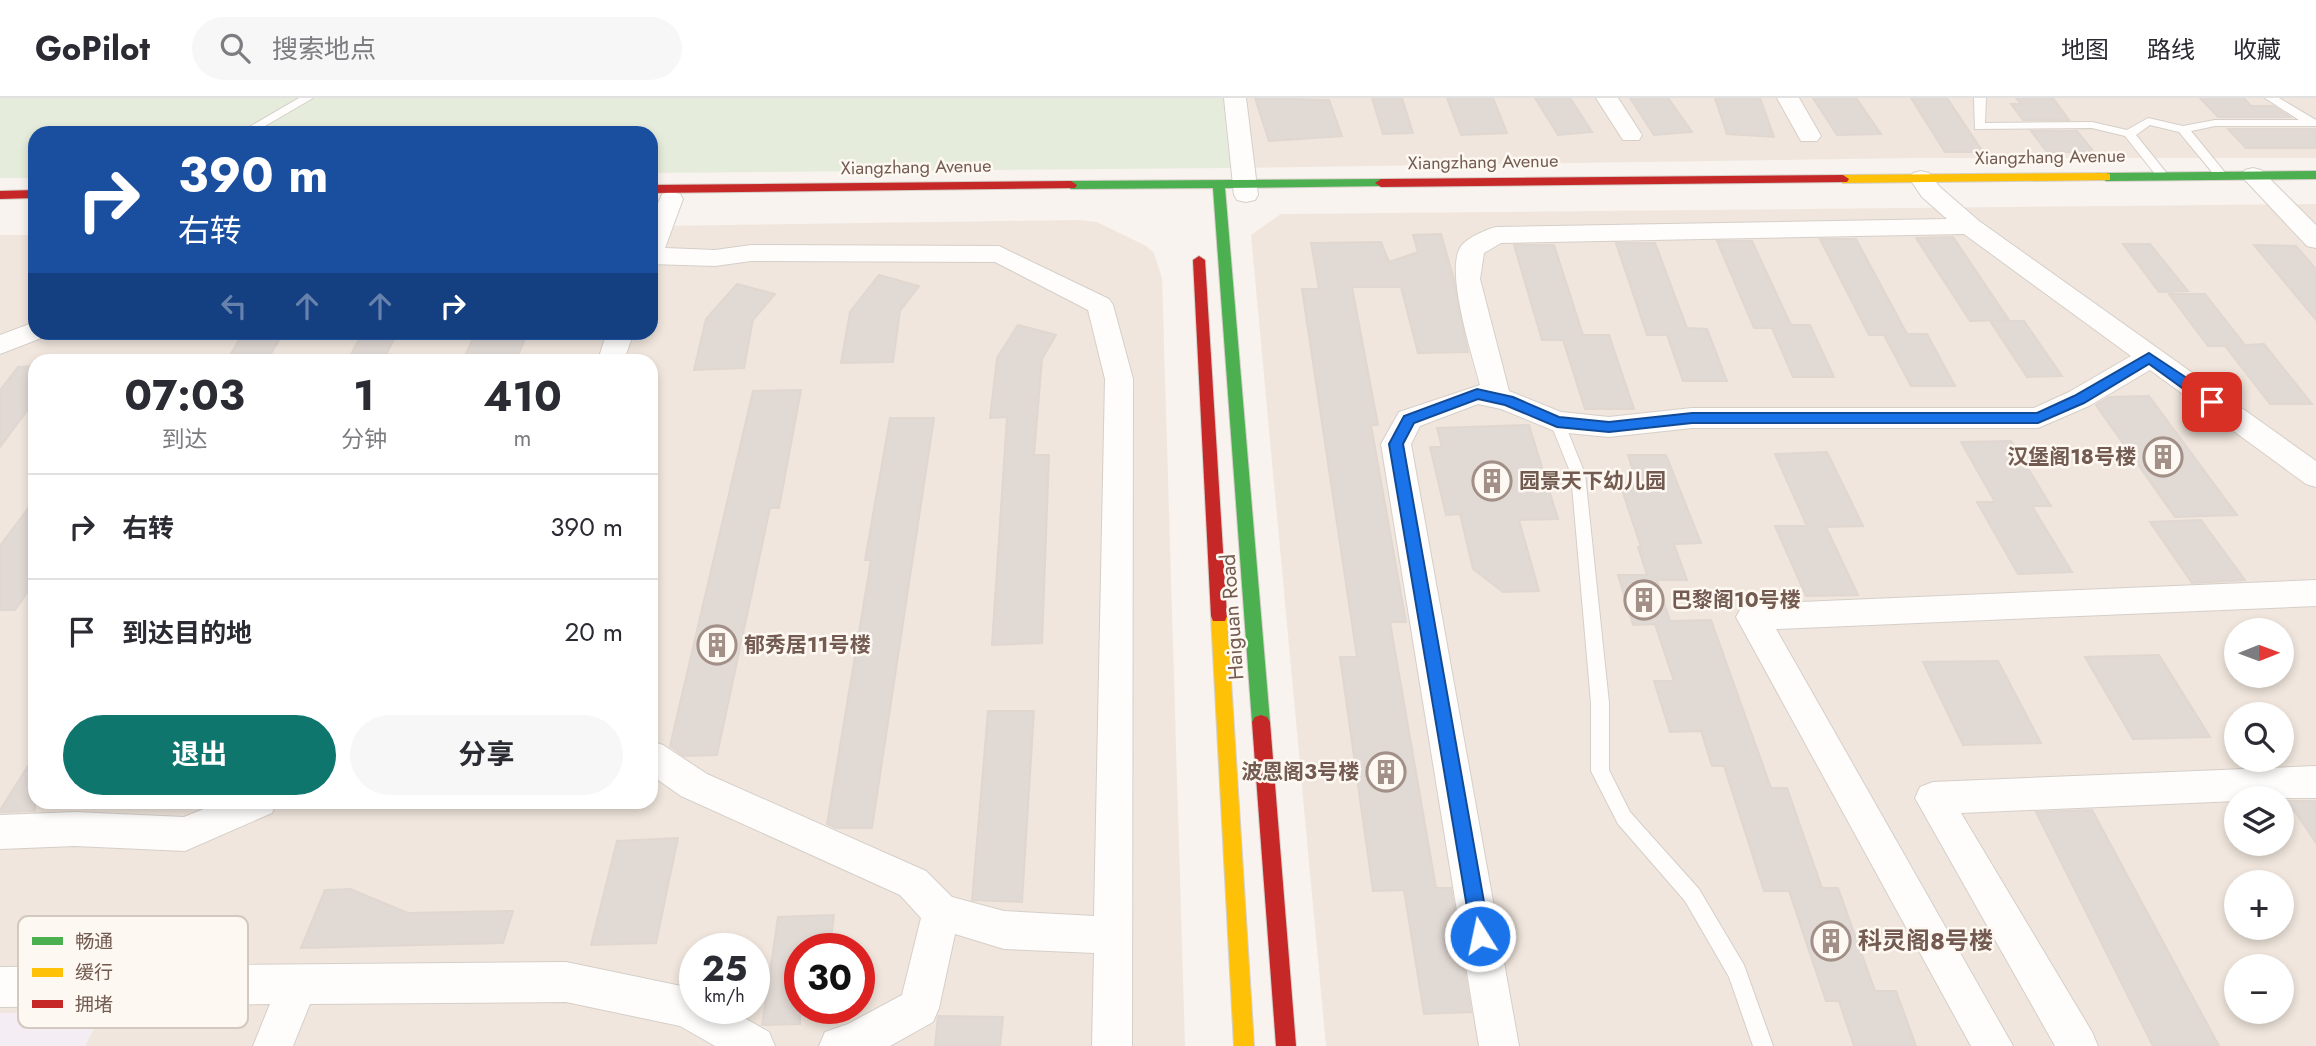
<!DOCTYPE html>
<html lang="zh">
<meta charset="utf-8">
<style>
body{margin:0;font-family:Jost,"Noto Sans SC",sans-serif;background:#f7f7f7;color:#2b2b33;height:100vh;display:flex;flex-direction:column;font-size:26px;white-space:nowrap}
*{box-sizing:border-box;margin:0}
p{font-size:23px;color:#7c7c81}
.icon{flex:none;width:38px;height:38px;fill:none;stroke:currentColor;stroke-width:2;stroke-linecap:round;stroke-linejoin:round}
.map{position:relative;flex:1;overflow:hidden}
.panel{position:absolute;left:28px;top:256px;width:630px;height:455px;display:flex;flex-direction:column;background:#fff;border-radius:21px;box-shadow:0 4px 10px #0003}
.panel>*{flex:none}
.guide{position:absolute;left:28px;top:28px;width:630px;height:214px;border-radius:21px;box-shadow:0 4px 10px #0003;background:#1a4fa0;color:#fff;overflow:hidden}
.needle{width:46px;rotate:89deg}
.controls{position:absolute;left:2224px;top:520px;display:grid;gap:14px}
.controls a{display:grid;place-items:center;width:70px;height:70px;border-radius:50%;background:#fff;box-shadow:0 4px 10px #0003;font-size:35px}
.speed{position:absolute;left:679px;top:835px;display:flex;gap:14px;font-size:35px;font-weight:700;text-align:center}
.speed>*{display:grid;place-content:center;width:91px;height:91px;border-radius:50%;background:#fff;box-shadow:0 4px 10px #0003;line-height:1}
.speed small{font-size:18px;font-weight:400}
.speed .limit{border:10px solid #d22;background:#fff;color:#111}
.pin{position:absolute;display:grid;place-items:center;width:60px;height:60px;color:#fff;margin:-30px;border-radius:14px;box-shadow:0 4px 10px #0006}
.me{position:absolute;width:77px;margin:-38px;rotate:350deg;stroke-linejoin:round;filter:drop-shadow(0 0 5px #0008)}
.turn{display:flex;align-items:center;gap:24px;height:147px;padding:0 35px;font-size:32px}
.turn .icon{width:91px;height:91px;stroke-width:2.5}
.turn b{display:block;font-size:49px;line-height:60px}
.lanes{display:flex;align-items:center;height:66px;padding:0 35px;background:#0003;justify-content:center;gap:35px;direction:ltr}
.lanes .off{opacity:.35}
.eta{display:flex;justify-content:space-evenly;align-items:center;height:119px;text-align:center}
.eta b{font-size:42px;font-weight:700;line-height:49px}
.action{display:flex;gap:14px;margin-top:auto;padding:14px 35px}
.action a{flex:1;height:80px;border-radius:42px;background:#0f766e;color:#fff;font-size:28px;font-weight:700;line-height:80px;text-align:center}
.action a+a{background:#f7f7f7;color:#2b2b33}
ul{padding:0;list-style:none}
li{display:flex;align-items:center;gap:21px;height:105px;padding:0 35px;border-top:2px solid #e1e1e2}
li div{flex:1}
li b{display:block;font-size:26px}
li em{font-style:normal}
header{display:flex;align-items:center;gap:42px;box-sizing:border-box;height:98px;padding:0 35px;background:#fff;border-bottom:2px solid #e1e1e2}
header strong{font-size:33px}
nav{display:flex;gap:38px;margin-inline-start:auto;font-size:24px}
.search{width:490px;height:63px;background:#f7f7f7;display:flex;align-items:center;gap:18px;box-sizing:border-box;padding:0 24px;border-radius:38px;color:#7c7c81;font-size:26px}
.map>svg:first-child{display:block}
.residential{fill:#f0e6dd;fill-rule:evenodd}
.education{fill:#f4edf3}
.green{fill:#e6ecdb}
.building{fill:#e1d9d4;stroke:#e0d7d1;stroke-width:2}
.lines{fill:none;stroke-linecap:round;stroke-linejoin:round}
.lane-casing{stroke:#d5cfc9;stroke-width:2}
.street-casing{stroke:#d5cfc9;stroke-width:2}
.fast-casing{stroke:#d5cfc9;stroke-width:2}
.slow-casing{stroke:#d5cfc9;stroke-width:2}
.jam-casing{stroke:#d5cfc9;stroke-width:2}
.lane{fill:#fefdfc;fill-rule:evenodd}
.street{fill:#fefdfc;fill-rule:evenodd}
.fast{fill:#4caf50;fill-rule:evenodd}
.slow{fill:#ffc107;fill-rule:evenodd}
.jam{fill:#c62828;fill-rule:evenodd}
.route{fill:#1a73e8;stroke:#114b97;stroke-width:2}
.labels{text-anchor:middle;stroke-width:5;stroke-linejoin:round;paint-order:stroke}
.far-street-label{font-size:18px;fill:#735b51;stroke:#fdf8f1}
.poi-label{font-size:21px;font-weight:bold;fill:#735b51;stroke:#fdf8f1;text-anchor:start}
.street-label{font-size:21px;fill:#735b51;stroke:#fdf8f1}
.near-poi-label{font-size:24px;font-weight:bold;fill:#735b51;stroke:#fdf8f1;text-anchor:start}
.key{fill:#fdf8f1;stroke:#d4c9c1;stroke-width:2}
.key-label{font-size:19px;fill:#735b51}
</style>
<header>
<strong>GoPilot</strong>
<div class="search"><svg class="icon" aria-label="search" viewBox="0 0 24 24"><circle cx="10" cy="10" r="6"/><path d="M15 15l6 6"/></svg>搜索地点</div>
<nav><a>地图</a><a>路线</a><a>收藏</a></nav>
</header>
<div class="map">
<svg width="2316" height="948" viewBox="0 0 2316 948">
<rect width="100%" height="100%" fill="#f8f3ee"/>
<g class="residential">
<polygon points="1223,0 2316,0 2316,60 1917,60 1230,70"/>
<path d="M2316 106V948H1326L1251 137 1281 116ZM2236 532H2282V578H2236ZM2236 616H2282V662H2236ZM2236 700H2282V746H2236ZM2236 784H2282V830H2236ZM2236 868H2282V914H2236Z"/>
<path d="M1080 122 1097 124 1146 148 1154 155 1162 180 1185 948H85L101 916 0 915V137H35V234H651V128ZM35 262H651V704H35ZM695 850H754V910H695ZM800 850H859V910H800Z"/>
</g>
<polygon class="education" points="0,915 101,916 85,948 0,948"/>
<polygon class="green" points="0,0 1223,0 1230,70 651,75 651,35 35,35 35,80 0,80"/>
<g class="building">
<polygon points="1255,0 1329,2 1342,38 1269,43"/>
<polygon points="1372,0 1402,0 1413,35 1383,36"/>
<polygon points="1447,0 1493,0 1507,35 1461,37"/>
<polygon points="1535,0 1570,0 1592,34 1558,37"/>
<polygon points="1630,0 1668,0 1692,34 1654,37"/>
<polygon points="1715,0 1760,0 1774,39 1727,36"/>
<polygon points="1813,0 1856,0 1881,36 1837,37"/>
<polygon points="1911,0 1947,0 1983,54 1945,54"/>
<polygon points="2016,0 2053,0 2069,22 2023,22 2011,6 2021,6"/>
<polygon points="2200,0 2244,0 2251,8 2273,8 2290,19 2218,19"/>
<polygon points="2228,31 2316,31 2316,50 2246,50"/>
<polygon points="2031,33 2077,33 2094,54 2047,54"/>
<polygon points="1441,136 1453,178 1468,254 1418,255 1401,189 1352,189 1378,327 1371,327 1406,524 1390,524 1436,790 1451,790 1471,914 1424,916 1404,792 1373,793 1340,559 1357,559 1302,191 1319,191 1311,145 1381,144 1389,164 1418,154 1413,137"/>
<polygon points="1953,139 2009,222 1970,223 1916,140"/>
<polygon points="1820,141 1856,141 1907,236 1927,236 1955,288 1911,288 1884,237 1869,237"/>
<polygon points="1717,143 1752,143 1791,227 1810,227 1834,279 1793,279 1772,230 1754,230"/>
<polygon points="1616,145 1655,145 1687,230 1707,231 1727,283 1683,283 1667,237 1647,237"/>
<polygon points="2123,146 2150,146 2188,193 2159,194"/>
<polygon points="1514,147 1554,147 1583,237 1609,237 1634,311 1585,311 1563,242 1542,242"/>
<polygon points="2254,147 2296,148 2316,171 2316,222"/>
<polygon points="879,177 919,188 900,213 893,264 841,265 850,214"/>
<polygon points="737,186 775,196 753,222 744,270 694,272 706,221"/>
<polygon points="2169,196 2205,196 2245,247 2264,246 2312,306 2270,306 2225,248 2208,248"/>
<polygon points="1990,223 2024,223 2062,278 2027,279"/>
<polygon points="1018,227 1056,237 1042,261 1034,357 1049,357 1042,545 992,547 1007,319 990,320 997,260"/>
<polygon points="244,234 284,234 267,262 227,262"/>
<polygon points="363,234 398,234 383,262 348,262"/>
<polygon points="476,234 528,234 516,262 463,262"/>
<polygon points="35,268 35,302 0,349 0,292 18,269"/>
<polygon points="801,292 779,410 770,410 717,657 684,658 670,648 753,293"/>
<polygon points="2149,298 2237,417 2175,419 2096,307 2109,299"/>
<polygon points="890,320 934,320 872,730 836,730 827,726 871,462 865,462"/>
<polygon points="1529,327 1558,421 1519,422 1539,493 1503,494 1473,471 1460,416 1446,417 1430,349 1442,349 1437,330"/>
<polygon points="2011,343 2051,408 2032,408 2072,474 2018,476 1977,404 1995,404 1961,344"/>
<polygon points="1827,354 1863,428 1826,429 1858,497 1806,498 1775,428 1807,428 1775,356"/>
<polygon points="1628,357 1666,357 1701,445 1674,446 1687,482 1657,482 1670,523 1711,522 1771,690 1787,690 1822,790 1838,790 1875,893 1896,893 1916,948 1854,948 1839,903 1826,903 1789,793 1764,793 1724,668 1712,668 1701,633 1670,634 1654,583 1674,583 1655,526 1633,527 1618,477 1647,477 1638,449 1641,449 1620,386 1637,385"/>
<polygon points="35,401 35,484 15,512 0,512 0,448"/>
<polygon points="2201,422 2245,482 2192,485 2150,424"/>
<polygon points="2159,557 2210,639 2133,641 2085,559"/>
<polygon points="1998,563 2041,645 1963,647 1923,564"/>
<polygon points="988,613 1034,613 1022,804 972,802"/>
<polygon points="35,657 35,713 0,714 0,712"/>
<polygon points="2288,703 2316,703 2316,745"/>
<polygon points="2092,712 2219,948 2153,948 2036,714"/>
<polygon points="678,740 656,845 591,847 617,743"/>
<polygon points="350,791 408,815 513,813 503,845 301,850 325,792"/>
<polygon points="834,817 830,850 800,850 800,926 762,927 778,819"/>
<polygon points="938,918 1003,919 1000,948 935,948"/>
</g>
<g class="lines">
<g class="lane-casing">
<g id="lane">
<polygon points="299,0 313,0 253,35 239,35"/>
<polygon points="1974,0 1986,0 1985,25 2092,24 2127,32 2148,20 2183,28 2215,22 2299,22 2265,0 2279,0 2316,22 2316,28 2215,28 2191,33 2227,77 2221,81 2217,80 2179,34 2150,27 2136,37 2169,78 2163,82 2159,81 2125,38 2092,30 1975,31"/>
<polygon points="1557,319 1564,324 1585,376 1609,605 1609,672 1630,714 1699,791 1744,867 1773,948 1753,948 1729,879 1685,803 1618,726 1591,673 1591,605 1571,376 1550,324"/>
</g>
</g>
<g class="street-casing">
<g id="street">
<polygon points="1224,0 1246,0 1258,97 1255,102 1246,104 1237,102 1234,97"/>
<polygon points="1596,0 1618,0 1642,37 1639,42 1623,42"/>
<polygon points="1777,0 1799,0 1821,38 1817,43 1801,43"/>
<polygon points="2253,70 2261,72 2316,127 2316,150 2307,148 2245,82 2241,77 2245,72"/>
<path d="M1921 73 1929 75 1940 89 1979 123 2316 363V389L2306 386 2150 272 2089 308 2038 330H1692L1609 339 1557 334 1501 311 1478 306 1420 328 1411 346 1519 948H1479L1381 346 1399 314 1480 287C1473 259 1443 169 1462 147 1469 139 1485 132 1496 129L1947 121 1922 99 1909 80 1913 75ZM1964 136 2131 258 2069 294 2034 310H1692L1609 319 1561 314 1509 293 1480 181 1484 155 1501 145Z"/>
<polygon points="671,94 680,96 683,101 665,150 715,152 751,147 999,148 1109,201 1113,207 1133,281 1132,948 1092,948 1094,855 1004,851 955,836 939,910 933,924 890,948 819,948 825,934 848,926 902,897 921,820 900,797 681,698 651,677 651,643 663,647 707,676 926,773 952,799 1004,813 1094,818 1105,281 1088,212 995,164 751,163 715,168 651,166 651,122 662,96"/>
<polygon points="35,224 35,234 47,234 44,239 0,256 0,237"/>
<polygon points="607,234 634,234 624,262 598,262"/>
<polygon points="2316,482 2316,508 1776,531 2013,948 1971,948 1736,519 1741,510 1752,506"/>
<polygon points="2316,668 2316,700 2236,700 2236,703 1961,715 2092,934 2098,948 2055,948 1915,700 1920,689 1933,684"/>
<polygon points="221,704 277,704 272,715 185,753 75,748 0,751 0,717 75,714 184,719"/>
<polygon points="566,864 686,889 695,893 695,910 727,910 769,934 775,948 715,948 680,928 566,904 310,906 293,948 253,948 270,906 0,909 0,869"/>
</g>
</g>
<g class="fast-casing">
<g id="fast">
<polygon points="2316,73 2316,81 2106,83 2100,79 2106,75"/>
<polygon points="1381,81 1385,82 1385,88 1225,90 1270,624 1267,629 1261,631 1255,629 1252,624 1213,90 1071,91 1065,87 1071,83"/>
</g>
</g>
<g class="slow-casing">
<g id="slow">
<polygon points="2106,75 2110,76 2110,82 1843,85 1837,81 1843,77"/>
<polygon points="1219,511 1225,513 1227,518 1254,948 1234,948 1211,518 1213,513"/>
</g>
</g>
<g class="jam-casing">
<g id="jam">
<polygon points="1843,77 1849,81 1847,84 1381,89 1375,85 1381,81"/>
<polygon points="1071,83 1077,87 1075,90 651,95 651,87"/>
<polygon points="35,92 35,100 0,101 0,93"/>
<polygon points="1199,158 1205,162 1227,518 1225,523 1213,523 1211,518 1193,162"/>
<polygon points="1261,617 1267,619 1270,624 1296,948 1276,948 1252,624 1255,619"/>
</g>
</g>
<use href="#lane" class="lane"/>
<use href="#street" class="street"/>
<use href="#fast" class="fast"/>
<use href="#slow" class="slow"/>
<use href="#jam" class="jam"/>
</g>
<polygon class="route" points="2149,255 2217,300 2217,308 2207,308 2149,266 2084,305 2038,325 1692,325 1609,334 1557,329 1505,307 1478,301 1414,325 1403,346 1490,838 1487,845 1480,848 1473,845 1389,346 1404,318 1477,291 1513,299 1559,319 1609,324 1692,315 2037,315 2074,298"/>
<defs>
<g id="building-ring" transform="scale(2.0125)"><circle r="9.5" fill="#fdf8f1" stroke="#a29088" stroke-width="1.5"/><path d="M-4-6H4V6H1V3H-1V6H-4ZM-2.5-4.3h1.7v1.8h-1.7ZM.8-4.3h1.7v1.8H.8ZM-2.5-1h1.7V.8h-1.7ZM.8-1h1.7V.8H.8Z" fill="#a29088"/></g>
</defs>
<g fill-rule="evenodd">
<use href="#building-ring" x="2163" y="359"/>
<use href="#building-ring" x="1492" y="383"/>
<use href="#building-ring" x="1644" y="502"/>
<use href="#building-ring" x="717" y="547"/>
<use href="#building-ring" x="1386" y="674"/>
<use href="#building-ring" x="1831" y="843"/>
</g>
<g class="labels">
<g class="far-street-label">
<text transform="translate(2050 59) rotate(-1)" y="6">Xiangzhang Avenue</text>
<text transform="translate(1483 64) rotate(-1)" y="6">Xiangzhang Avenue</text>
<text transform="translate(916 69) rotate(-1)" y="6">Xiangzhang Avenue</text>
</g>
<g class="poi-label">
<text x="2136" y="366" text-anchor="end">汉堡阁18号楼</text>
<text x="1519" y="390">园景天下幼儿园</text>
<text x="1671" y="509">巴黎阁10号楼</text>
<text x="744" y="554">郁秀居11号楼</text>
<text x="1359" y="681" text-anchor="end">波恩阁3号楼</text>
</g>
<g class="street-label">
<text transform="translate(1232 519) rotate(-94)" y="7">Haiguan Road</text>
</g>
<g class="near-poi-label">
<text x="1858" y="851">科灵阁8号楼</text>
</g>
</g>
<rect x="18" y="818" width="230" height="112" rx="10" class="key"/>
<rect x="32" y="839" width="31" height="8" fill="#4caf50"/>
<rect x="32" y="870" width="31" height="9" fill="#ffc107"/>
<rect x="32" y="902" width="31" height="8" fill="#c62828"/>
<g class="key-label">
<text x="75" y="850">畅通</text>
<text x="75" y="881">缓行</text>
<text x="75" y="913">拥堵</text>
</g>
</svg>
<div class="controls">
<a><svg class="needle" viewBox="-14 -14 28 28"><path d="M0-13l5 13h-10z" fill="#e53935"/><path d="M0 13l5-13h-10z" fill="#7c7c81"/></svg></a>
<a><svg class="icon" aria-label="search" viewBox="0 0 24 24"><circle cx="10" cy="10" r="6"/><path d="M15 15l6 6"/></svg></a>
<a><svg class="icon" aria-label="layers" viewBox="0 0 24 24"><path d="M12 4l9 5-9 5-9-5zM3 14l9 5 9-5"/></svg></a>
<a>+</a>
<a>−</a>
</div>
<div class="speed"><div>25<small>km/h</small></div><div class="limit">30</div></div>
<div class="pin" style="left:2212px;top:304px;background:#d93025"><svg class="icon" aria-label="arrive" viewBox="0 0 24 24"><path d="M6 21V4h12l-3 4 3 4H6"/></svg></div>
<svg class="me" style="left:1480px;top:838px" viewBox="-20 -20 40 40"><circle r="17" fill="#1a73e8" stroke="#fff" stroke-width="3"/><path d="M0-11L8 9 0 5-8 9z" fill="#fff"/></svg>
<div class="guide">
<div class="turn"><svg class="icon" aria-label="right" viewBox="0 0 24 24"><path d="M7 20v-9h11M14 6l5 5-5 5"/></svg><div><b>390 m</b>右转</div></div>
<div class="lanes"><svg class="icon off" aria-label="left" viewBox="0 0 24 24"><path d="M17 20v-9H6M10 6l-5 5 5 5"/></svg><svg class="icon off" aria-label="ahead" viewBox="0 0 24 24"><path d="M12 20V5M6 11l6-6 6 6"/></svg><svg class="icon off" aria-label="ahead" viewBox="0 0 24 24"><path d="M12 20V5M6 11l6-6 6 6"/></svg><svg class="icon" aria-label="right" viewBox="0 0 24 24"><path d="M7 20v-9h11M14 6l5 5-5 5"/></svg></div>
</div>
<section class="panel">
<div class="eta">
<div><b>07:03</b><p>到达</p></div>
<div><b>1</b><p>分钟</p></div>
<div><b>410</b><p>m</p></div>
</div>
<ul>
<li><svg class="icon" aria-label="right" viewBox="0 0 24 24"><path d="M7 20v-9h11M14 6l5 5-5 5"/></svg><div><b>右转</b></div><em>390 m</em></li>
<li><svg class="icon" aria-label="arrive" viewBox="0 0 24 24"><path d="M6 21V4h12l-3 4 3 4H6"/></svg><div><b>到达目的地</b></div><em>20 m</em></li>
</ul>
<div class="action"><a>退出</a><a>分享</a></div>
</section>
</div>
